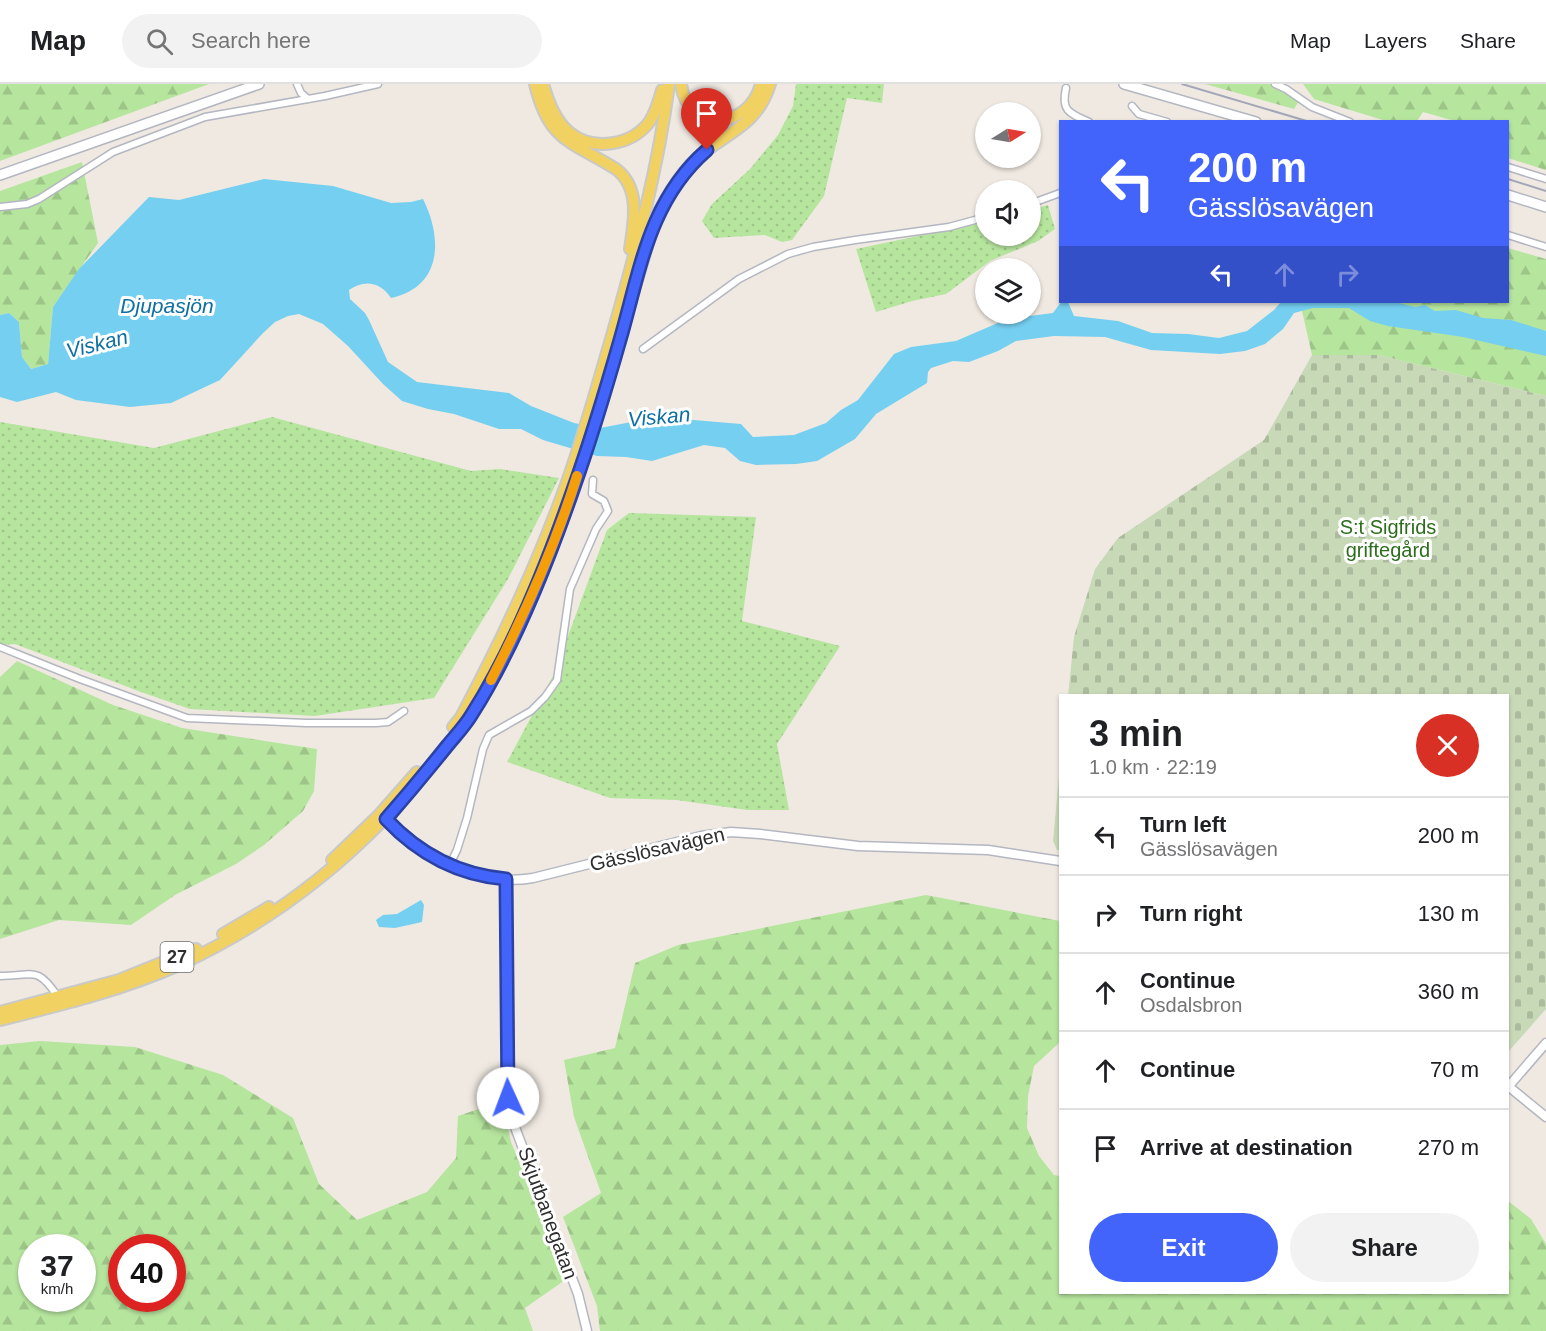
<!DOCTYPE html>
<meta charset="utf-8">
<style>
body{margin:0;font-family:Helvetica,sans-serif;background:#f2f2f2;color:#202124;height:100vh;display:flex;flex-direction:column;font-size:22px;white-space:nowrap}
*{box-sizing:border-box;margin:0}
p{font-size:20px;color:#757577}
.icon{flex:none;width:33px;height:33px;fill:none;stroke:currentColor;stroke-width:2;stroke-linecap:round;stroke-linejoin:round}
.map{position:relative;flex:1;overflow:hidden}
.details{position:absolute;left:1059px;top:610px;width:450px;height:600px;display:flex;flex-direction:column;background:#fff;border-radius:0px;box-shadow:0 2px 4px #0004}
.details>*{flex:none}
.top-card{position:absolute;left:1059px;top:36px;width:450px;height:183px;border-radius:0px;box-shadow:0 2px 4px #0004;background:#4264fb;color:#fff;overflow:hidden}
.needle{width:39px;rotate:79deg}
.fabs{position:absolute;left:975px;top:18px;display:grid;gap:12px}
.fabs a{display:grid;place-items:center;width:66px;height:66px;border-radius:50%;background:#fff;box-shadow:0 2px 4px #0004;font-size:30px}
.speed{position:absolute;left:18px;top:1150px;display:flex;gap:12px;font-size:30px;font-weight:700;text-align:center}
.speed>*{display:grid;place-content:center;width:78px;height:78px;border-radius:50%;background:#fff;box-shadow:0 2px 4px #0004;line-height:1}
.speed small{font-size:15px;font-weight:400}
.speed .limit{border:9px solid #d22;background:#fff;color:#111}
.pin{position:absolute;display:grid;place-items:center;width:51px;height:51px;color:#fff;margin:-62px -26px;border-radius:50% 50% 50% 0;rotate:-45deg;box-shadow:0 0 6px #0007}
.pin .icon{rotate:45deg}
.me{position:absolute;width:66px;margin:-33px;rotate:358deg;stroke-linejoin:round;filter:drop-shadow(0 0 4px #0008)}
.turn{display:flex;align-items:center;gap:21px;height:126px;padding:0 30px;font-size:27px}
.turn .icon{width:78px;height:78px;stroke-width:2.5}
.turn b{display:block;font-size:42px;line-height:51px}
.lanes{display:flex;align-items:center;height:57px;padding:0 30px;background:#0003;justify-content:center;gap:30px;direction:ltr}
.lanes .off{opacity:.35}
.round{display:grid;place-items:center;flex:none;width:63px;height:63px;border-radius:32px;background:#f2f2f2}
.headline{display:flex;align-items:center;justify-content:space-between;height:102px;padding:0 30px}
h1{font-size:36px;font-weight:700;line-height:45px}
.action{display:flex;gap:12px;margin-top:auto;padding:12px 30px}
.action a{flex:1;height:69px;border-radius:36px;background:#4264fb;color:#fff;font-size:24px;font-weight:700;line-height:69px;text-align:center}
.action a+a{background:#f2f2f2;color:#202124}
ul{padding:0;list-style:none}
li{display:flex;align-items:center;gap:18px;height:78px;padding:0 30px;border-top:2px solid #e0e0e0}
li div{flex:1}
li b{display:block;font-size:22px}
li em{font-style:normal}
header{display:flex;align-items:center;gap:36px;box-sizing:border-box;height:84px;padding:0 30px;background:#fff;border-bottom:2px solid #e0e0e0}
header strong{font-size:28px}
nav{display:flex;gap:33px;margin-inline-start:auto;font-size:21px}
.search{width:420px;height:54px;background:#f2f2f2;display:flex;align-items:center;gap:15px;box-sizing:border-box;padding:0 21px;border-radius:33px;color:#757577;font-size:22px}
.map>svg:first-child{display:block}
.grass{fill:url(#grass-dots)}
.forest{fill:url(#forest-firs);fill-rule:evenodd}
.cemetery{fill:url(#cemetery-stones)}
.water{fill:#75cff0}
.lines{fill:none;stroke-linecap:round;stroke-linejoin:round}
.minor-casing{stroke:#b4b7c1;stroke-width:9}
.tertiary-casing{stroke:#b4b7c1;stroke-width:11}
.secondary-casing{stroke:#b4b7c1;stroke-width:12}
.primary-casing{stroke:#c9c9c9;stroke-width:14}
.minor{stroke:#fff;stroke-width:6}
.tertiary{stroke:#fff;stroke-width:8}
.secondary{stroke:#fff;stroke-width:9}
.primary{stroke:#f2d163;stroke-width:10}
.rail{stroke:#a3a6b8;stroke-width:2}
.route-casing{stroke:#2b41a3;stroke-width:15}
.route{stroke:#4264fb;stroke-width:10}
.slow{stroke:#f59e0b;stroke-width:10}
.labels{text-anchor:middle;stroke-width:6;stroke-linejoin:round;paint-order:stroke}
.shield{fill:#fff;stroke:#6d6d6d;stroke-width:1.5}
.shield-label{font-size:18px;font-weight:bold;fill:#2e2e2e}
.park-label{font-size:20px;fill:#2c6e1b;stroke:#fff}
.street-label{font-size:20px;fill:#2e2e2e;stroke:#fff}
.water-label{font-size:21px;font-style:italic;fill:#0d6fa3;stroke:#fff}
</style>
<header>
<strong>Map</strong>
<div class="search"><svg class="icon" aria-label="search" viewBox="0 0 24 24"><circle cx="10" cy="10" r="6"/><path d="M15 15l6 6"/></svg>Search here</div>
<nav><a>Map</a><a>Layers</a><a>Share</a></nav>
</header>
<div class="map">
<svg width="1546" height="1247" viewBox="0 0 1546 1247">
<defs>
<pattern id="grass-dots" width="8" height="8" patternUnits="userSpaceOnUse" patternTransform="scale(1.5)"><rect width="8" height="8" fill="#b6e59e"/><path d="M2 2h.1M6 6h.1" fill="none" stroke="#9dc588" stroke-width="1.8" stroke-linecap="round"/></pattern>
<pattern id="forest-firs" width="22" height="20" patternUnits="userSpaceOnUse" patternTransform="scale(1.5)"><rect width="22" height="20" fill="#b6e59e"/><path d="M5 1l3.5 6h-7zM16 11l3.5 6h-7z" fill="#9dc588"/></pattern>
<pattern id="cemetery-stones" width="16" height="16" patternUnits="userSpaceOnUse" patternTransform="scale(1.5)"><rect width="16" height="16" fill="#c8d9b8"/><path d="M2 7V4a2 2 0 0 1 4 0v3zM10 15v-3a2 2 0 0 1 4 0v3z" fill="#acbb9e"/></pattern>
</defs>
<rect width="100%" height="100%" fill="#efe9e1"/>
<g class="grass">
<polygon points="796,0 884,0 882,19 847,14 824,112 792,156 782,158 765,151 714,154 702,137 712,120 750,85 778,51 793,22"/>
<polygon points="1048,121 1055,145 1038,157 990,177 946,210 912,217 876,228 856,165 985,138 986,152 1030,152 1031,126"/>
<polygon points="272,333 471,387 500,385 559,394 508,495 434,614 315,632 190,625 141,608 15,560 0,561 0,338 154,364"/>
<polygon points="629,429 756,433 742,537 840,562 777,660 789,726 747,726 677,716 610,714 507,678 554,590 607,446"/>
</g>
<g class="forest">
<polygon points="0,0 209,0 0,77"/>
<polygon points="1205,0 1271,0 1299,17 1294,25"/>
<polygon points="1303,0 1546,0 1546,86 1508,74 1508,38 1455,37 1423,28 1417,37 1386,37 1314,15"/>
<polygon points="82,78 98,159 53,223 48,280 31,285 22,273 19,238 9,229 0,231 0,107"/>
<polygon points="1508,164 1546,175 1546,312 1378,271 1312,271 1300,218 1508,218"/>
<polygon points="17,577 113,621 182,644 317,665 314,707 303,727 264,761 236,780 175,811 131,841 59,836 0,855 0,593"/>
<polygon points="926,811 1060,837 1060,958 1034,982 1028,1012 1027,1044 1039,1072 1054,1091 1060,1092 1060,1209 1508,1209 1508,1117 1531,1135 1546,1160 1546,1247 600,1247 597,1222 563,1133 601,1109 574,1033 564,976 615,964 635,879 678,861"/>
<path d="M40 957 135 963 223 991 293 1034 319 1100 357 1136 427 1108 456 1074 458 1032 502 1017 511 1058 546 1144 565 1196 525 1224 533 1247H0V961ZM32 1164H82V1215H32ZM122 1164H172V1215H122Z"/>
</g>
<g class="cemetery">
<polygon points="1312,271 1378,271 1546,312 1546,925 1508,968 1508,612 1068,612 1074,553 1095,485 1118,454 1264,356"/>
<polygon points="1060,682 1060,767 1057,766 1053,757"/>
</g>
<g class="water">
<path d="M264 95 333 102 391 119 411 118 423 115C443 155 442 203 391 214 381 198 364 195 349 206L350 215 365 229 369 236 388 278 417 298 509 309 531 322 574 339 600 344 658 333 741 340 753 353 794 351 826 339 841 326 858 316 894 270 911 263 956 257 1007 235 1053 229 1061 218H1068L1074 232 1118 237 1152 249 1188 250 1219 254 1247 247 1274 226 1281 218H1395L1415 223 1425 221 1435 227 1456 226 1483 234 1511 236 1546 247V272L1463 253 1388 242 1370 237 1349 224H1313L1294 229 1283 245 1265 260 1245 267 1220 270 1151 266 1105 253 1054 252 1016 257 998 267 969 278 953 277 931 284 928 288 927 299 876 330 855 355 817 377 796 380 756 381 740 377 725 364 704 361 652 377 626 373 597 372 543 356 521 345H499L454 330 428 325 402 317 383 300 348 262 323 240 299 230 288 232 275 238 263 249 220 296 171 319 130 323 76 316 56 308 17 318 0 313V231L9 229 19 238 22 273 31 285 48 280 53 223 79 185 149 113 179 116Z"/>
<polygon points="421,816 424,821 422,838 395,844 379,843 376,836 383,831 397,830"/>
</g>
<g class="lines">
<g class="minor-casing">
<g id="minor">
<polyline points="297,0 301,9 308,15"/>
<polyline points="1275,0 1286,5 1312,23 1350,38"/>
<path d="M1066 4C1061 26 1068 29 1089 38"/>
<polyline points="1132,22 1139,30 1167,38"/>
<polyline points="1508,83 1546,95"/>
<polyline points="1030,120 1060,109"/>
<polyline points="0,123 27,120 39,115 113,68 205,33 325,12 378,0"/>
<polyline points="1508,151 1546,163"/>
<polyline points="643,265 739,195 788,170 813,163 855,156 949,143 986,133"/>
<polyline points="0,563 80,595 187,634 306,639 376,639 388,638 404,627"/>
<polyline points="449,782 457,766 467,734 483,665 489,651 531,627 545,613 557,596 570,505 596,445 608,427 604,417 592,410 593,396"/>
<path d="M0 892C33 892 37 881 58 913"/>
</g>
</g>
<g class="tertiary-casing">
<g id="tertiary">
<path d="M380 730C395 744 409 758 426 770 456 790 498 800 533 794L701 752 731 748 760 750 858 762 988 766 1060 777"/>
<polyline points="506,795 508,1014 513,1038 578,1210 587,1247"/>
<polyline points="1508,1002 1546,1033"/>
<polyline points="1508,1003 1546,959"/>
</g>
</g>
<g class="secondary-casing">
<g id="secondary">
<polyline points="1124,0 1256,38"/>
<polyline points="0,91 259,0"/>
<polyline points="1508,111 1546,123"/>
</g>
</g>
<g class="primary-casing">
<g id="primary">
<path d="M535 0C549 58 571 57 616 85 641 104 634 138 630 165"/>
<path d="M543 0C548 17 555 37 570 49 594 68 633 61 650 37 656 28 659 16 662 6"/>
<path d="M681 0C688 50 749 46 761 0"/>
<path d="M453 643 461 633C501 558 537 481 566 401 584 351 598 299 613 248 636 167 658 85 669 0"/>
<polyline points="332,776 380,730 417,688"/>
<polyline points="223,850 269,823"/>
<polyline points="0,928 119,896 196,865"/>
<path d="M0 936C61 921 123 906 181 880 282 833 362 767 432 681 446 664 462 647 473 629 564 475 604 301 656 133 667 112 679 92 696 75 726 48 757 43 770 0"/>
</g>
</g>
<use href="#minor" class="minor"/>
<use href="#tertiary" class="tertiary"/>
<use href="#secondary" class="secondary"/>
<use href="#primary" class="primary"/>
<g class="rail">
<polyline points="1182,0 1310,38"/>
<polyline points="1508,95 1546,107"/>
</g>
</g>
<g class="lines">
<g class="route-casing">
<path id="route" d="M508 1014 506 795C458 791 418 769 386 735 407 711 427 687 447 662 455 652 465 642 472 630 514 564 548 478 574 403 591 355 606 305 620 256 640 187 649 116 707 66"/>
</g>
<use href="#route" class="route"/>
<path class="slow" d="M491 596C525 530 555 462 577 392"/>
</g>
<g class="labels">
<rect class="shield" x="160.5" y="858" width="33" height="30" rx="4.5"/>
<g class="shield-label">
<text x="177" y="879">27</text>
</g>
<g class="park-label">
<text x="1388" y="450">S:t Sigfrids<tspan x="1388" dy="23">griftegård</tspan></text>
</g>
<g class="street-label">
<text transform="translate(657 765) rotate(-13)" y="7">Gässlösavägen</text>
<text transform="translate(548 1129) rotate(70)" y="7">Skjutbanegatan</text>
</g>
<g class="water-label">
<text x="167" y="229">Djupasjön</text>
<text transform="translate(97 260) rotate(-14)" y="7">Viskan</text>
<text transform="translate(659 333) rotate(-5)" y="7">Viskan</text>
</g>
</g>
</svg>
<div class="fabs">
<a><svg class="needle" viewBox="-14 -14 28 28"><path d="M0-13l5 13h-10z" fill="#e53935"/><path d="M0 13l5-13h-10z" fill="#757577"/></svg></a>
<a><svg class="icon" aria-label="sound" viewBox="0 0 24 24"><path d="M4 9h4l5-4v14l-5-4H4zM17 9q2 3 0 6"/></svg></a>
<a><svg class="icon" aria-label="layers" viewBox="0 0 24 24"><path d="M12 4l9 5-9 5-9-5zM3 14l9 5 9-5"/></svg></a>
</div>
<div class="speed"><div>37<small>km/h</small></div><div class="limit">40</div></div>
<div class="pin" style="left:707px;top:66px;background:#d93025"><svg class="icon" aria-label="arrive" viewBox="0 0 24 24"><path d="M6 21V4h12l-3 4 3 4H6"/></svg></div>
<svg class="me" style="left:508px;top:1014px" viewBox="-20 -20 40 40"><circle r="19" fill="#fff"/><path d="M0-13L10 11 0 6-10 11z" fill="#4264fb"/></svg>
<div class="top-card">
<div class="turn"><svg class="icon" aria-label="left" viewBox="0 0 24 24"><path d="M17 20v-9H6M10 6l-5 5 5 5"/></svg><div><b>200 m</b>Gässlösavägen</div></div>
<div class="lanes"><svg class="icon" aria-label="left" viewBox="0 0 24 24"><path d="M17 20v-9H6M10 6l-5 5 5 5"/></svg><svg class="icon off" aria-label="ahead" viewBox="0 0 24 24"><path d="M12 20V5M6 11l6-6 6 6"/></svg><svg class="icon off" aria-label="right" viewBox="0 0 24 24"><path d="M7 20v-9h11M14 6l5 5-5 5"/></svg></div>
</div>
<section class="details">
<div class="headline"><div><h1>3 min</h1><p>1.0 km · 22:19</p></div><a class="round" style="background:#d93025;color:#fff"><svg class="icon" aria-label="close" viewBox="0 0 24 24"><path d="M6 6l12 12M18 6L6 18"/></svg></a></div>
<ul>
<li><svg class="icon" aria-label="left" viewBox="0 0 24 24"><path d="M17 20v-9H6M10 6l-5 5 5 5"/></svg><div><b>Turn left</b><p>Gässlösavägen</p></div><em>200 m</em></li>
<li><svg class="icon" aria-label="right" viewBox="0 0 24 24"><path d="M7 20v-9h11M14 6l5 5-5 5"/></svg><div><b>Turn right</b></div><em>130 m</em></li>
<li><svg class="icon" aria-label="ahead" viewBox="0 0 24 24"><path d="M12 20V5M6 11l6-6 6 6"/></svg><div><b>Continue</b><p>Osdalsbron</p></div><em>360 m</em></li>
<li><svg class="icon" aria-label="ahead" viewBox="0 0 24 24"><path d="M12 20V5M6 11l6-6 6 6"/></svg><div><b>Continue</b></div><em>70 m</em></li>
<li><svg class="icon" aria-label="arrive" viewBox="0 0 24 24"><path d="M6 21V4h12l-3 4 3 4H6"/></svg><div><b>Arrive at destination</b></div><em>270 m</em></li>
</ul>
<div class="action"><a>Exit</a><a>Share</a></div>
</section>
</div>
